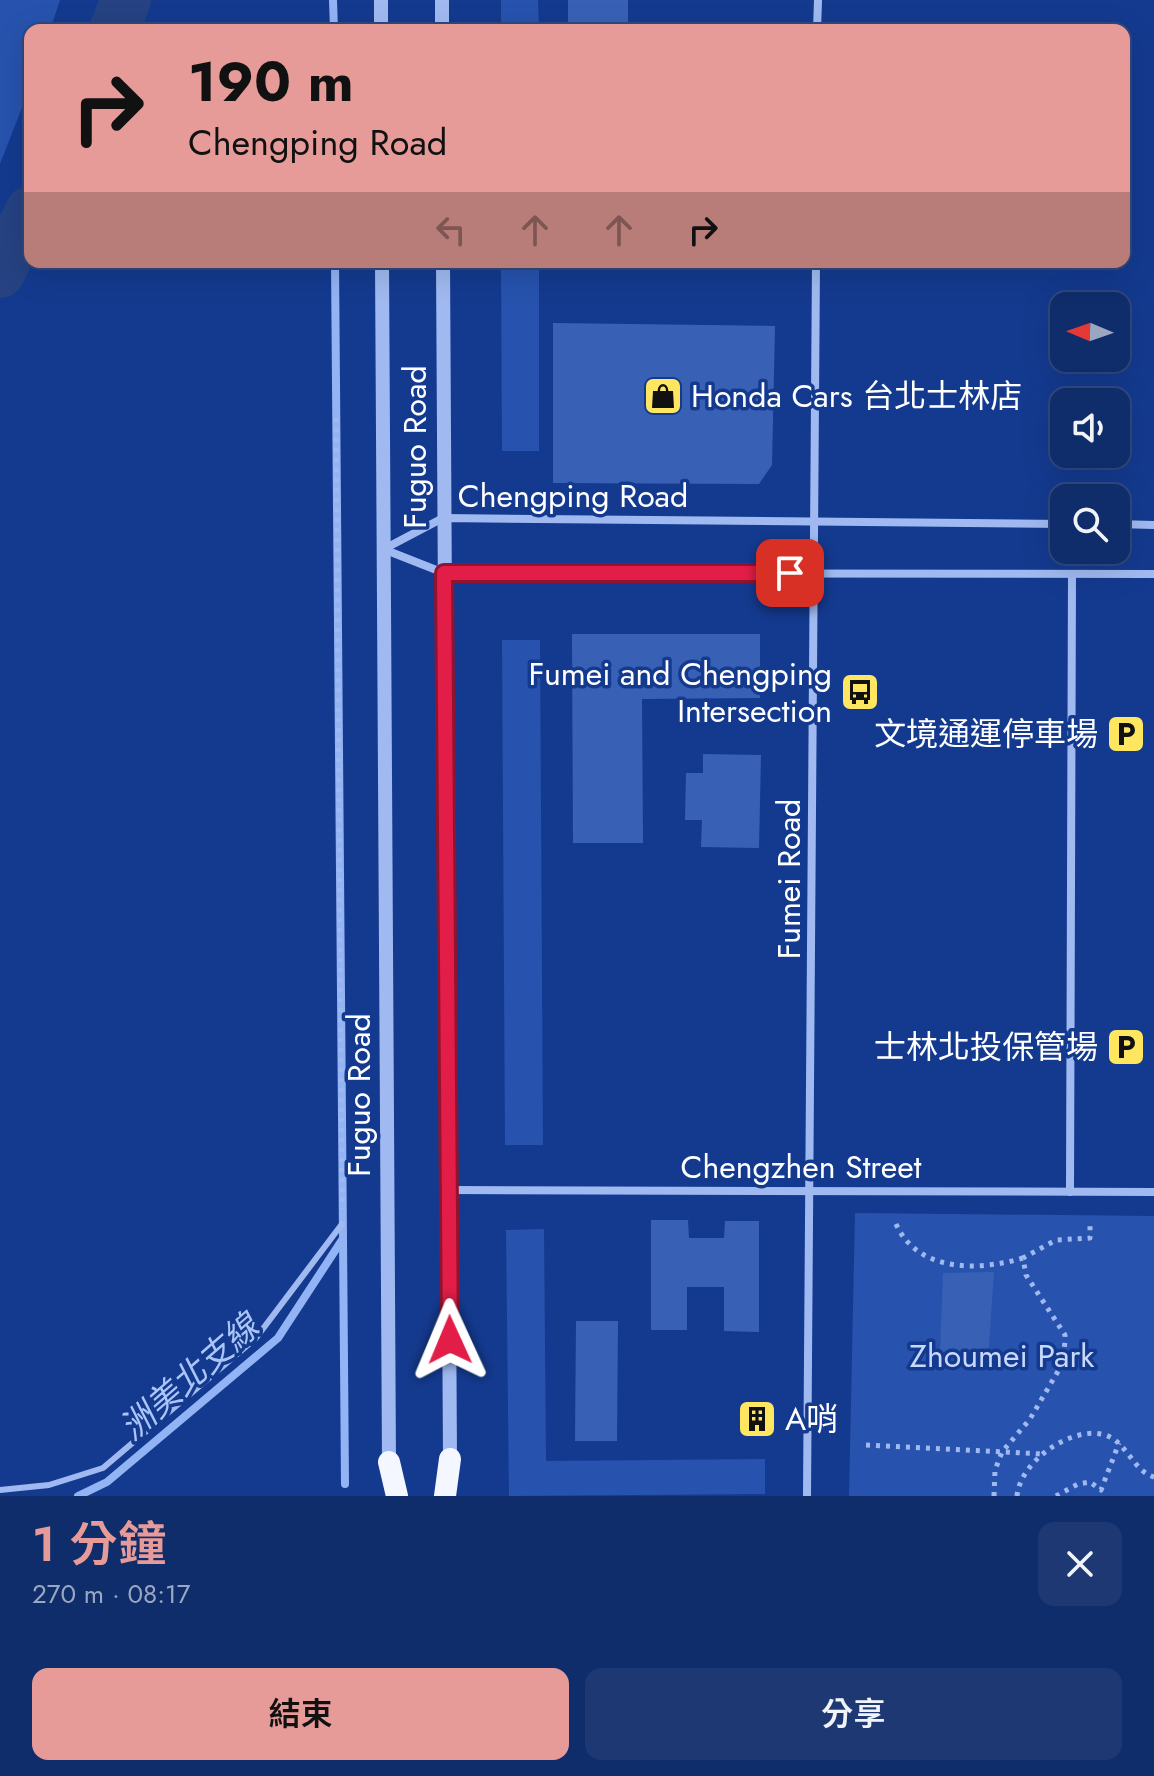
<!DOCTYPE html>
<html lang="zh-TW">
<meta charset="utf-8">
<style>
body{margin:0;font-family:Jost,"Noto Sans TC",sans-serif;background:#1d3873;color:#f1f3f6;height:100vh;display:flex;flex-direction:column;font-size:30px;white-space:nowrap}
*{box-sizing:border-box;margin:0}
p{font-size:26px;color:#9ba7c1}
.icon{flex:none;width:44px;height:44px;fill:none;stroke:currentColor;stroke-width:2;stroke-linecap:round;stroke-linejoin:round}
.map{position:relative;height:1496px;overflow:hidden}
.sheet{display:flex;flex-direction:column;background:#0f2c6b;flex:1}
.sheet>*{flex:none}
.top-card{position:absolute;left:24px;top:24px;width:1106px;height:244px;border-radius:16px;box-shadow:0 8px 32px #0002,0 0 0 2px #2f487e;background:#e69b98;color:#111;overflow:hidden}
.needle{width:52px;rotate:272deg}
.controls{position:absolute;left:1050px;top:292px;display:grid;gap:16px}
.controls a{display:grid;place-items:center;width:80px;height:80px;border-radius:16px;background:#0f2c6b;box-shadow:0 8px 32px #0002,0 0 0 2px #2f487e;font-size:40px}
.pin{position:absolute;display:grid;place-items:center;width:68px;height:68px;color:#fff;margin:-34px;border-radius:16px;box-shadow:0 4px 12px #0006}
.me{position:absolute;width:88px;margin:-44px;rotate:359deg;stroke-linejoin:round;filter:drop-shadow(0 0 6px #0008)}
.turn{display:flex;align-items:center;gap:28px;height:168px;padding:0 32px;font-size:36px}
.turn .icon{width:104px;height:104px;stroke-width:2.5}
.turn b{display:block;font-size:56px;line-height:68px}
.lanes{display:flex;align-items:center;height:76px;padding:0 32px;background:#0003;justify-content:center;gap:40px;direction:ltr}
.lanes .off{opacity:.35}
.round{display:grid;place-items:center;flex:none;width:84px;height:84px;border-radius:16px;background:#1d3873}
.summary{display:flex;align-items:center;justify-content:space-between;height:136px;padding:0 32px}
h1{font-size:48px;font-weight:600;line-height:60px;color:#e69b98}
.primary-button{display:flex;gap:16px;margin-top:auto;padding:16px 32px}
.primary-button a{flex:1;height:92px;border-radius:16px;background:#e69b98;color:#111;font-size:32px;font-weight:600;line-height:92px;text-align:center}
.primary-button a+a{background:#1d3873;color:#f1f3f6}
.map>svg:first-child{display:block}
.green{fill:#2753ae}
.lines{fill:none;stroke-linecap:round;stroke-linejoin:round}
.stream{stroke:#92b3f4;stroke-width:8}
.river{stroke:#264282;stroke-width:50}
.building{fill:#3861b6}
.path{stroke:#a0baf1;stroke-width:5;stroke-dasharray:4 6;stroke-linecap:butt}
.service{stroke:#a0baf1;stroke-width:6}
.minor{stroke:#a0baf1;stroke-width:8}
.tertiary{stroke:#a0baf1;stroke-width:14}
.trunk{stroke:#f4f7ff;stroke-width:22}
.route-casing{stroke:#92132f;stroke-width:20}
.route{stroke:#e11d48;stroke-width:14}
.labels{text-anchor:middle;stroke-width:7;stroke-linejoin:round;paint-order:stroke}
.poi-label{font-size:32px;fill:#fff;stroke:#143a8f;text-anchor:end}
.street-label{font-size:32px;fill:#fff;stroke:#143a8f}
.park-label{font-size:32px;fill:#c7d8fc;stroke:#143a8f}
.water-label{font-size:34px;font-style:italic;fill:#acc5f8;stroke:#143a8f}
</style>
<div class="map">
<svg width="1154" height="1496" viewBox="0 0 1154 1496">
<rect width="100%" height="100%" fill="#143a8f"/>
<g class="green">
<polygon points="0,0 60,0 50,30 30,30 30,87 0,164"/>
<polygon points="501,0 538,0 539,30 501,30"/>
<polygon points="501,262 539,262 539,451 502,451"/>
<polygon points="502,640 540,640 543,1145 505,1145"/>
<polygon points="855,1213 1154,1216 1154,1496 849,1496"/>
<polygon points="544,1229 546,1461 765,1459 765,1494 509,1496 506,1230"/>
</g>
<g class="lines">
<g class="stream">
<polyline points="333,0 334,30"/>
<polyline points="335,262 345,1484"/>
<polyline points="78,1496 107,1482 278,1338 342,1240"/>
</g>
<g class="river">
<polyline points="114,30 126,0"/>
<polyline points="0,273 30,211"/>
</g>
</g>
<g class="building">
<rect x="568" y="0" width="60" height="30"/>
<polygon points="553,323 775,326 772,465 759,484 553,483"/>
<polygon points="572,634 760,634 760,698 642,699 643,843 573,843"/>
<polygon points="703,754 761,755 759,848 701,847 702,820 685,820 686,773 703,773"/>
<polygon points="651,1220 688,1220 689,1238 724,1238 725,1221 759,1221 759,1332 724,1331 724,1287 687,1287 687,1330 651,1330"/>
<polygon points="994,1272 988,1361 940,1354 943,1273"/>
<polygon points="576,1321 618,1321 617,1441 575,1441"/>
<polygon points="750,1411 765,1412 765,1426 749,1426"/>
</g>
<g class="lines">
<g class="path">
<polyline points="336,418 342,1209"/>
<path d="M896 1224C918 1273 979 1271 1023 1258"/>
<polyline points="866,1445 1043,1454"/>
<polyline points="994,1496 995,1470 1002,1452 1030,1419 1064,1361 1065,1335 1026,1275 1023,1258 1056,1240 1090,1238 1090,1225"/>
<path d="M1017 1496C1020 1463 1067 1428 1101 1434 1126 1438 1132 1471 1154 1477"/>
<polyline points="1056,1496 1078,1484 1090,1482 1101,1490 1119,1443"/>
</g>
<polyline class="service" points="0,1490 49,1485 103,1468 256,1338 342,1224"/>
<g class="minor">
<polyline points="817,30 818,0"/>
<polyline points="1116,524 1154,525"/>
<polyline points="383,549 444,573 1154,574"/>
<polyline points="384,549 443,518 1064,524"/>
<polyline points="448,1190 1154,1192"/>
<polyline points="1070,1192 1072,574"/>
<polyline points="807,1496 816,262"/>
</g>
<g class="tertiary">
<polyline points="381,0 381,30"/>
<polyline points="442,0 442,30"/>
<polyline points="382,262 389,1462"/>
<polyline points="443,262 450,1459"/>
</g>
<g class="trunk">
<polyline points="389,1462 397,1496"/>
<polyline points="445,1496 450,1459"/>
</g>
</g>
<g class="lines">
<g class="route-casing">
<polyline id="route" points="450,1340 444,573 790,573"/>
</g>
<use href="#route" class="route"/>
</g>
<defs>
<g id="shop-square" transform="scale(2)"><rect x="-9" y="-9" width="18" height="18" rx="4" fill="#ffe660" stroke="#143a8f"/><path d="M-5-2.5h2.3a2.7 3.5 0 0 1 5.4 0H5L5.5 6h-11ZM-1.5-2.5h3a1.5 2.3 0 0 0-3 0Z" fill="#111"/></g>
<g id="bus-square" transform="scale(2)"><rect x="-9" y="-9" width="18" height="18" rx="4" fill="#ffe660" stroke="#143a8f"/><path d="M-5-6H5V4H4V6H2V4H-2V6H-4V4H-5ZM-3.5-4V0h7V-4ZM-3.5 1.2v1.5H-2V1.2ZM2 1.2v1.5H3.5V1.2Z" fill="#111"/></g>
<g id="parking-square" transform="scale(2)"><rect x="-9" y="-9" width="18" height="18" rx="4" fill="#ffe660" stroke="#143a8f"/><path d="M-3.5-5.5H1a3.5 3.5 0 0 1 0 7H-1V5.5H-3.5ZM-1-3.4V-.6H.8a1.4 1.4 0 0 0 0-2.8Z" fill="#111"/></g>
<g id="building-square" transform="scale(2)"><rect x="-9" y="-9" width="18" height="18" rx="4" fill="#ffe660" stroke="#143a8f"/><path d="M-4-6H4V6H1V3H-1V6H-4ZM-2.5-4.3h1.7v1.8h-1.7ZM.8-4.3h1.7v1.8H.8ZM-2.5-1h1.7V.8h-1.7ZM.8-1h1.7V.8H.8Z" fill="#111"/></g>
</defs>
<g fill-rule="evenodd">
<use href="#shop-square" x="663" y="396"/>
<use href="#bus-square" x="860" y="692"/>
<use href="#parking-square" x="1126" y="734"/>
<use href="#parking-square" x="1126" y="1047"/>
<use href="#building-square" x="757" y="1419"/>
</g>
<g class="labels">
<g class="poi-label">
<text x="691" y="407" text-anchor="start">Honda Cars 台北士林店</text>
<text x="832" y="685">Fumei and Chengping<tspan x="832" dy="37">Intersection</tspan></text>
<text x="1098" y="745">文境通運停車場</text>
<text x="1098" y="1058">士林北投保管場</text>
<text x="785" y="1430" text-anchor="start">A哨</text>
</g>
<g class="street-label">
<text transform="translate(415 447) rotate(-90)" y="11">Fuguo Road</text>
<text x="573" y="507">Chengping Road</text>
<text transform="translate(789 879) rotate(-90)" y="11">Fumei Road</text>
<text transform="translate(359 1095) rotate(-90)" y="11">Fuguo Road</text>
<text x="801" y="1178">Chengzhen Street</text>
</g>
<g class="park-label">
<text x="1002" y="1367">Zhoumei Park</text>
</g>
<g class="water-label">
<text transform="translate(189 1377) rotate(-41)" y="12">洲美北支線</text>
</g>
</g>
</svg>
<div class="controls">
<a><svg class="needle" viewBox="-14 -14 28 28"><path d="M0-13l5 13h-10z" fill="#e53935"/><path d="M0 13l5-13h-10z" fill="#9ba7c1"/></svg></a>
<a><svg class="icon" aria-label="sound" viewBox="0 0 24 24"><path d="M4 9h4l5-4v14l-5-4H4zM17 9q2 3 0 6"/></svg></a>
<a><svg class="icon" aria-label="search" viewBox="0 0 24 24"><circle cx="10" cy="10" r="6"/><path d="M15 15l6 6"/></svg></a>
</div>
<div class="pin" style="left:790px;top:573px;background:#d93025"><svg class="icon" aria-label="arrive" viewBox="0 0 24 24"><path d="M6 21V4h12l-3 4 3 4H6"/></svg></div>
<svg class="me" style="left:450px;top:1340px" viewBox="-20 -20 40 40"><path d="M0-17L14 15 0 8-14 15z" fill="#e11d48" stroke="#fff" stroke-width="4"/></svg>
<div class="top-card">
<div class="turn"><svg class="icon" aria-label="right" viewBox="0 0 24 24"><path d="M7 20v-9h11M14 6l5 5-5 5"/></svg><div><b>190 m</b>Chengping Road</div></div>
<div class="lanes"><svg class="icon off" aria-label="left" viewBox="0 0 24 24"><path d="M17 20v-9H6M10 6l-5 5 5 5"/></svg><svg class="icon off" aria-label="ahead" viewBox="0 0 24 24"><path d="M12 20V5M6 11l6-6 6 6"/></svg><svg class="icon off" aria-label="ahead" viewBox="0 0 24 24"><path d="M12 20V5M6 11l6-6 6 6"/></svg><svg class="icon" aria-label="right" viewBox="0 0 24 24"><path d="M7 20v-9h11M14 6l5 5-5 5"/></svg></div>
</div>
</div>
<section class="sheet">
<div class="summary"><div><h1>1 分鐘</h1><p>270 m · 08:17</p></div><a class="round"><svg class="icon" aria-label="close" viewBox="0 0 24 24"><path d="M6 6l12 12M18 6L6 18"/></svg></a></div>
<div class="primary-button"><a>結束</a><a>分享</a></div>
</section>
